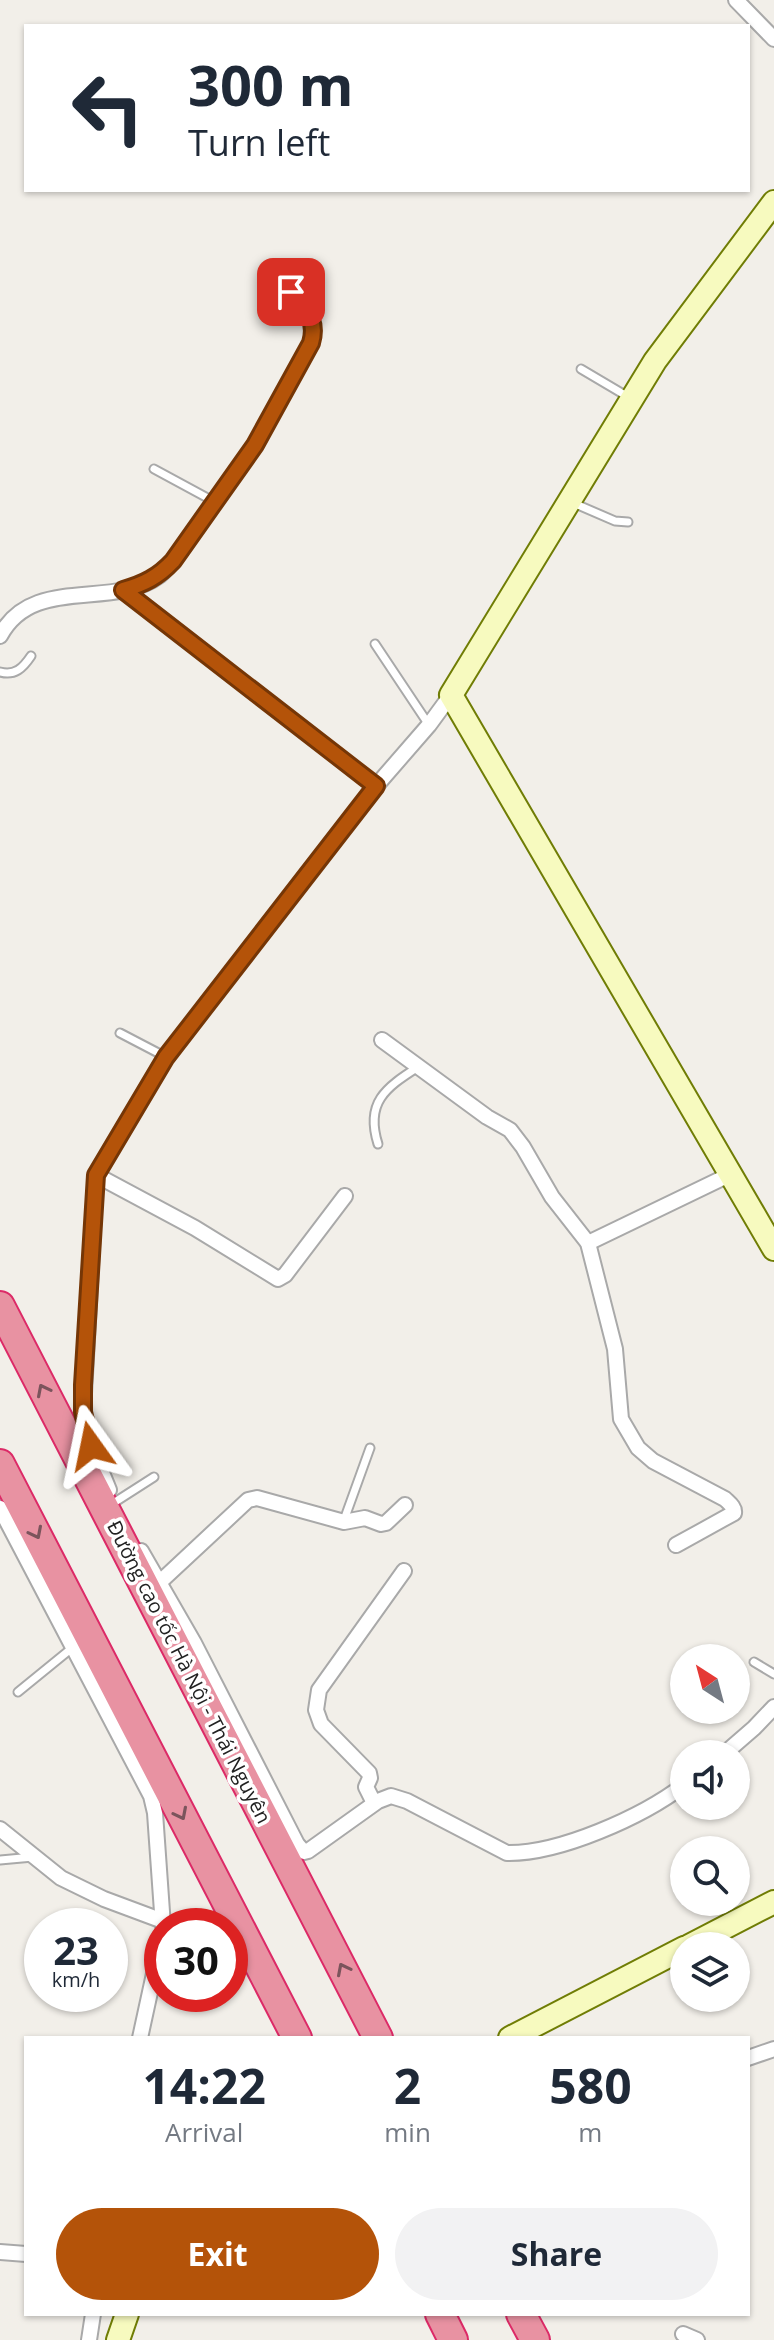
<!DOCTYPE html>
<meta charset="utf-8">
<style>
body{margin:0;font-family:"Open Sans",sans-serif;background:#f2f2f3;color:#1f2937;height:100vh;display:flex;flex-direction:column;font-size:30px;white-space:nowrap}
*{box-sizing:border-box;margin:0}
p{font-size:26px;color:#747a83}
.icon{flex:none;width:44px;height:44px;fill:none;stroke:currentColor;stroke-width:2;stroke-linecap:round;stroke-linejoin:round}
.map{position:relative;flex:1;overflow:hidden}
.panel{position:absolute;left:24px;top:2036px;width:726px;height:280px;display:flex;flex-direction:column;background:#fff;border-radius:0px;box-shadow:0 2px 6px #0004}
.panel>*{flex:none}
.banner{position:absolute;left:24px;top:24px;width:726px;height:168px;border-radius:0px;box-shadow:0 2px 6px #0004;background:#fff;color:#1f2937;overflow:hidden}
.needle{width:52px;rotate:324deg}
.fabs{position:absolute;left:670px;top:1644px;display:grid;gap:16px}
.fabs a{display:grid;place-items:center;width:80px;height:80px;border-radius:50%;background:#fff;box-shadow:0 2px 6px #0004;font-size:40px}
.speed{position:absolute;left:24px;top:1908px;display:flex;gap:16px;font-size:40px;font-weight:700;text-align:center}
.speed>*{display:grid;place-content:center;width:104px;height:104px;border-radius:50%;background:#fff;box-shadow:0 2px 6px #0004;line-height:1}
.speed small{font-size:20px;font-weight:400}
.speed .limit{border:12px solid #d22;background:#fff;color:#111}
.pin{position:absolute;display:grid;place-items:center;width:68px;height:68px;color:#fff;margin:-34px;border-radius:16px;box-shadow:0 4px 12px #0006}
.me{position:absolute;width:88px;margin:-44px;rotate:348deg;stroke-linejoin:round;filter:drop-shadow(0 0 6px #0008)}
.turn{display:flex;align-items:center;gap:28px;height:168px;padding:0 32px;font-size:36px}
.turn .icon{width:104px;height:104px;stroke-width:2.5}
.turn b{display:block;font-size:56px;line-height:68px}
.eta{display:flex;justify-content:space-evenly;align-items:center;height:136px;text-align:center}
.eta b{font-size:48px;font-weight:700;line-height:56px}
.action{display:flex;gap:16px;margin-top:auto;padding:16px 32px}
.action a{flex:1;height:92px;border-radius:48px;background:#b45309;color:#fff;font-size:32px;font-weight:700;line-height:92px;text-align:center}
.action a+a{background:#f2f2f3;color:#1f2937}
.map>svg:first-child{display:block}
.lines{fill:none;stroke-linecap:round;stroke-linejoin:round}
.lane-casing{stroke:#a9a9a9;stroke-width:11}
.street-casing{stroke:#a9a9a9;stroke-width:18}
.secondary-casing{stroke:#707d05;stroke-width:26}
.highway-casing{stroke:#dc2a67;stroke-width:32}
.lane{stroke:#fff;stroke-width:7}
.street{stroke:#fff;stroke-width:14}
.secondary{stroke:#f7fabf;stroke-width:22}
.highway{stroke:#e892a2;stroke-width:28}
.oneway{stroke:#7b545c}
.route-casing{stroke:#753606;stroke-width:20}
.route{stroke:#b45309;stroke-width:14}
.labels{text-anchor:middle;stroke-width:7;stroke-linejoin:round;paint-order:stroke}
.street-label{font-size:20px;fill:#222;stroke:#fff}
</style>
<div class="map">
<svg width="774" height="2340" viewBox="0 0 774 2340">
<rect width="100%" height="100%" fill="#f2efe9"/>
<g class="lines">
<g class="lane-casing">
<g id="lane">
<polyline points="581,369 630,398"/>
<polyline points="154,469 215,502"/>
<polyline points="571,502 615,521 628,522"/>
<polyline points="375,644 429,725"/>
<path d="M0 672C15 676 23 668 31 656"/>
<polyline points="120,1033 166,1057"/>
<path d="M378 1144C365 1103 385 1088 418 1067"/>
<polyline points="115,1502 154,1477"/>
<polyline points="344,1520 370,1448"/>
<polyline points="754,1662 774,1674"/>
<polyline points="18,1692 72,1648"/>
<polyline points="0,1860 33,1857"/>
</g>
</g>
<g class="street-casing">
<g id="street">
<polyline points="736,0 774,39"/>
<polyline points="123,590 376,786"/>
<path d="M0 636C33 574 112 611 160 575 165 571 169 566 173 561L255 445 311 343C318 319 305 309 291 292"/>
<path d="M382 1040 487 1117 510 1130 523 1147 552 1197 588 1243 615 1349 621 1419 638 1448 653 1461 725 1499C729 1503 735 1507 734 1513L676 1545"/>
<polyline points="96,1175 195,1228 278,1279 285,1275 345,1196"/>
<polyline points="588,1243 729,1175"/>
<polyline points="109,1490 91,1446 83,1412 96,1175 166,1057 308,873 376,786 429,725 451,695"/>
<polyline points="0,1508 151,1796 155,1813 163,1926"/>
<path d="M141 1551 194 1643 297 1844 304 1852 308 1851 378 1801 391 1796 407 1801 507 1853C559 1854 642 1817 684 1785"/>
<polyline points="160,1582 248,1500 257,1498 344,1522 365,1518 381,1524 386,1523 405,1505"/>
<polyline points="724,1754 754,1728 774,1707"/>
<polyline points="374,1803 366,1787 370,1778 369,1773 321,1724 316,1710 319,1690 404,1571"/>
<polyline points="0,1829 61,1878 104,1899 163,1921"/>
<polyline points="140,2038 162,1937"/>
<polyline points="748,2058 774,2049"/>
<polyline points="0,2252 26,2254"/>
<polyline points="683,2334 697,2340"/>
<polyline points="89,2340 93,2314"/>
</g>
</g>
<g class="secondary-casing">
<g id="secondary">
<polyline points="774,202 655,361 451,695 774,1249"/>
<polyline points="689,1946 774,1902"/>
<polyline points="510,2038 684,1948"/>
<polyline points="118,2340 127,2314"/>
</g>
</g>
<g class="highway-casing">
<g id="highway">
<polyline points="0,1306 378,2038"/>
<polyline points="0,1464 297,2038"/>
<polyline points="440,2314 453,2340"/>
<polyline points="521,2314 535,2340"/>
</g>
</g>
<use href="#lane" class="lane"/>
<use href="#street" class="street"/>
<use href="#secondary" class="secondary"/>
<use href="#highway" class="highway"/>
</g>
<defs><path id="oneway-chevron" d="M-2-3.5L2.5 0L-2 3.5" fill="none" stroke-width="1.6" stroke-linecap="round" stroke-linejoin="round" transform="scale(2)"/></defs>
<g class="oneway">
<use href="#oneway-chevron" transform="translate(43 1390) rotate(-117)"/>
<use href="#oneway-chevron" transform="translate(36 1533) rotate(63)"/>
<use href="#oneway-chevron" transform="translate(181 1814) rotate(63)"/>
<use href="#oneway-chevron" transform="translate(343 1969) rotate(-117)"/>
</g>
<g class="lines">
<g class="route-casing">
<path id="route" d="M91 1446 83 1412V1385L96 1175 166 1057 376 786 123 590C144 584 158 577 173 561L255 445 311 343C318 319 305 310 291 292"/>
</g>
<use href="#route" class="route"/>
</g>
<g class="labels">
<g class="street-label">
<text transform="translate(189 1672) rotate(63)" y="7">Đường cao tốc Hà Nội - Thái Nguyên</text>
</g>
</g>
</svg>
<div class="fabs">
<a><svg class="needle" viewBox="-14 -14 28 28"><path d="M0-13l5 13h-10z" fill="#e53935"/><path d="M0 13l5-13h-10z" fill="#747a83"/></svg></a>
<a><svg class="icon" aria-label="sound" viewBox="0 0 24 24"><path d="M4 9h4l5-4v14l-5-4H4zM17 9q2 3 0 6"/></svg></a>
<a><svg class="icon" aria-label="search" viewBox="0 0 24 24"><circle cx="10" cy="10" r="6"/><path d="M15 15l6 6"/></svg></a>
<a><svg class="icon" aria-label="layers" viewBox="0 0 24 24"><path d="M12 4l9 5-9 5-9-5zM3 14l9 5 9-5"/></svg></a>
</div>
<div class="speed"><div>23<small>km/h</small></div><div class="limit">30</div></div>
<div class="pin" style="left:291px;top:292px;background:#d93025"><svg class="icon" aria-label="arrive" viewBox="0 0 24 24"><path d="M6 21V4h12l-3 4 3 4H6"/></svg></div>
<svg class="me" style="left:91px;top:1446px" viewBox="-20 -20 40 40"><path d="M0-17L14 15 0 8-14 15z" fill="#b45309" stroke="#fff" stroke-width="4"/></svg>
<div class="banner">
<div class="turn"><svg class="icon" aria-label="left" viewBox="0 0 24 24"><path d="M17 20v-9H6M10 6l-5 5 5 5"/></svg><div><b>300 m</b>Turn left</div></div>
</div>
<section class="panel">
<div class="eta">
<div><b>14:22</b><p>Arrival</p></div>
<div><b>2</b><p>min</p></div>
<div><b>580</b><p>m</p></div>
</div>
<div class="action"><a>Exit</a><a>Share</a></div>
</section>
</div>
